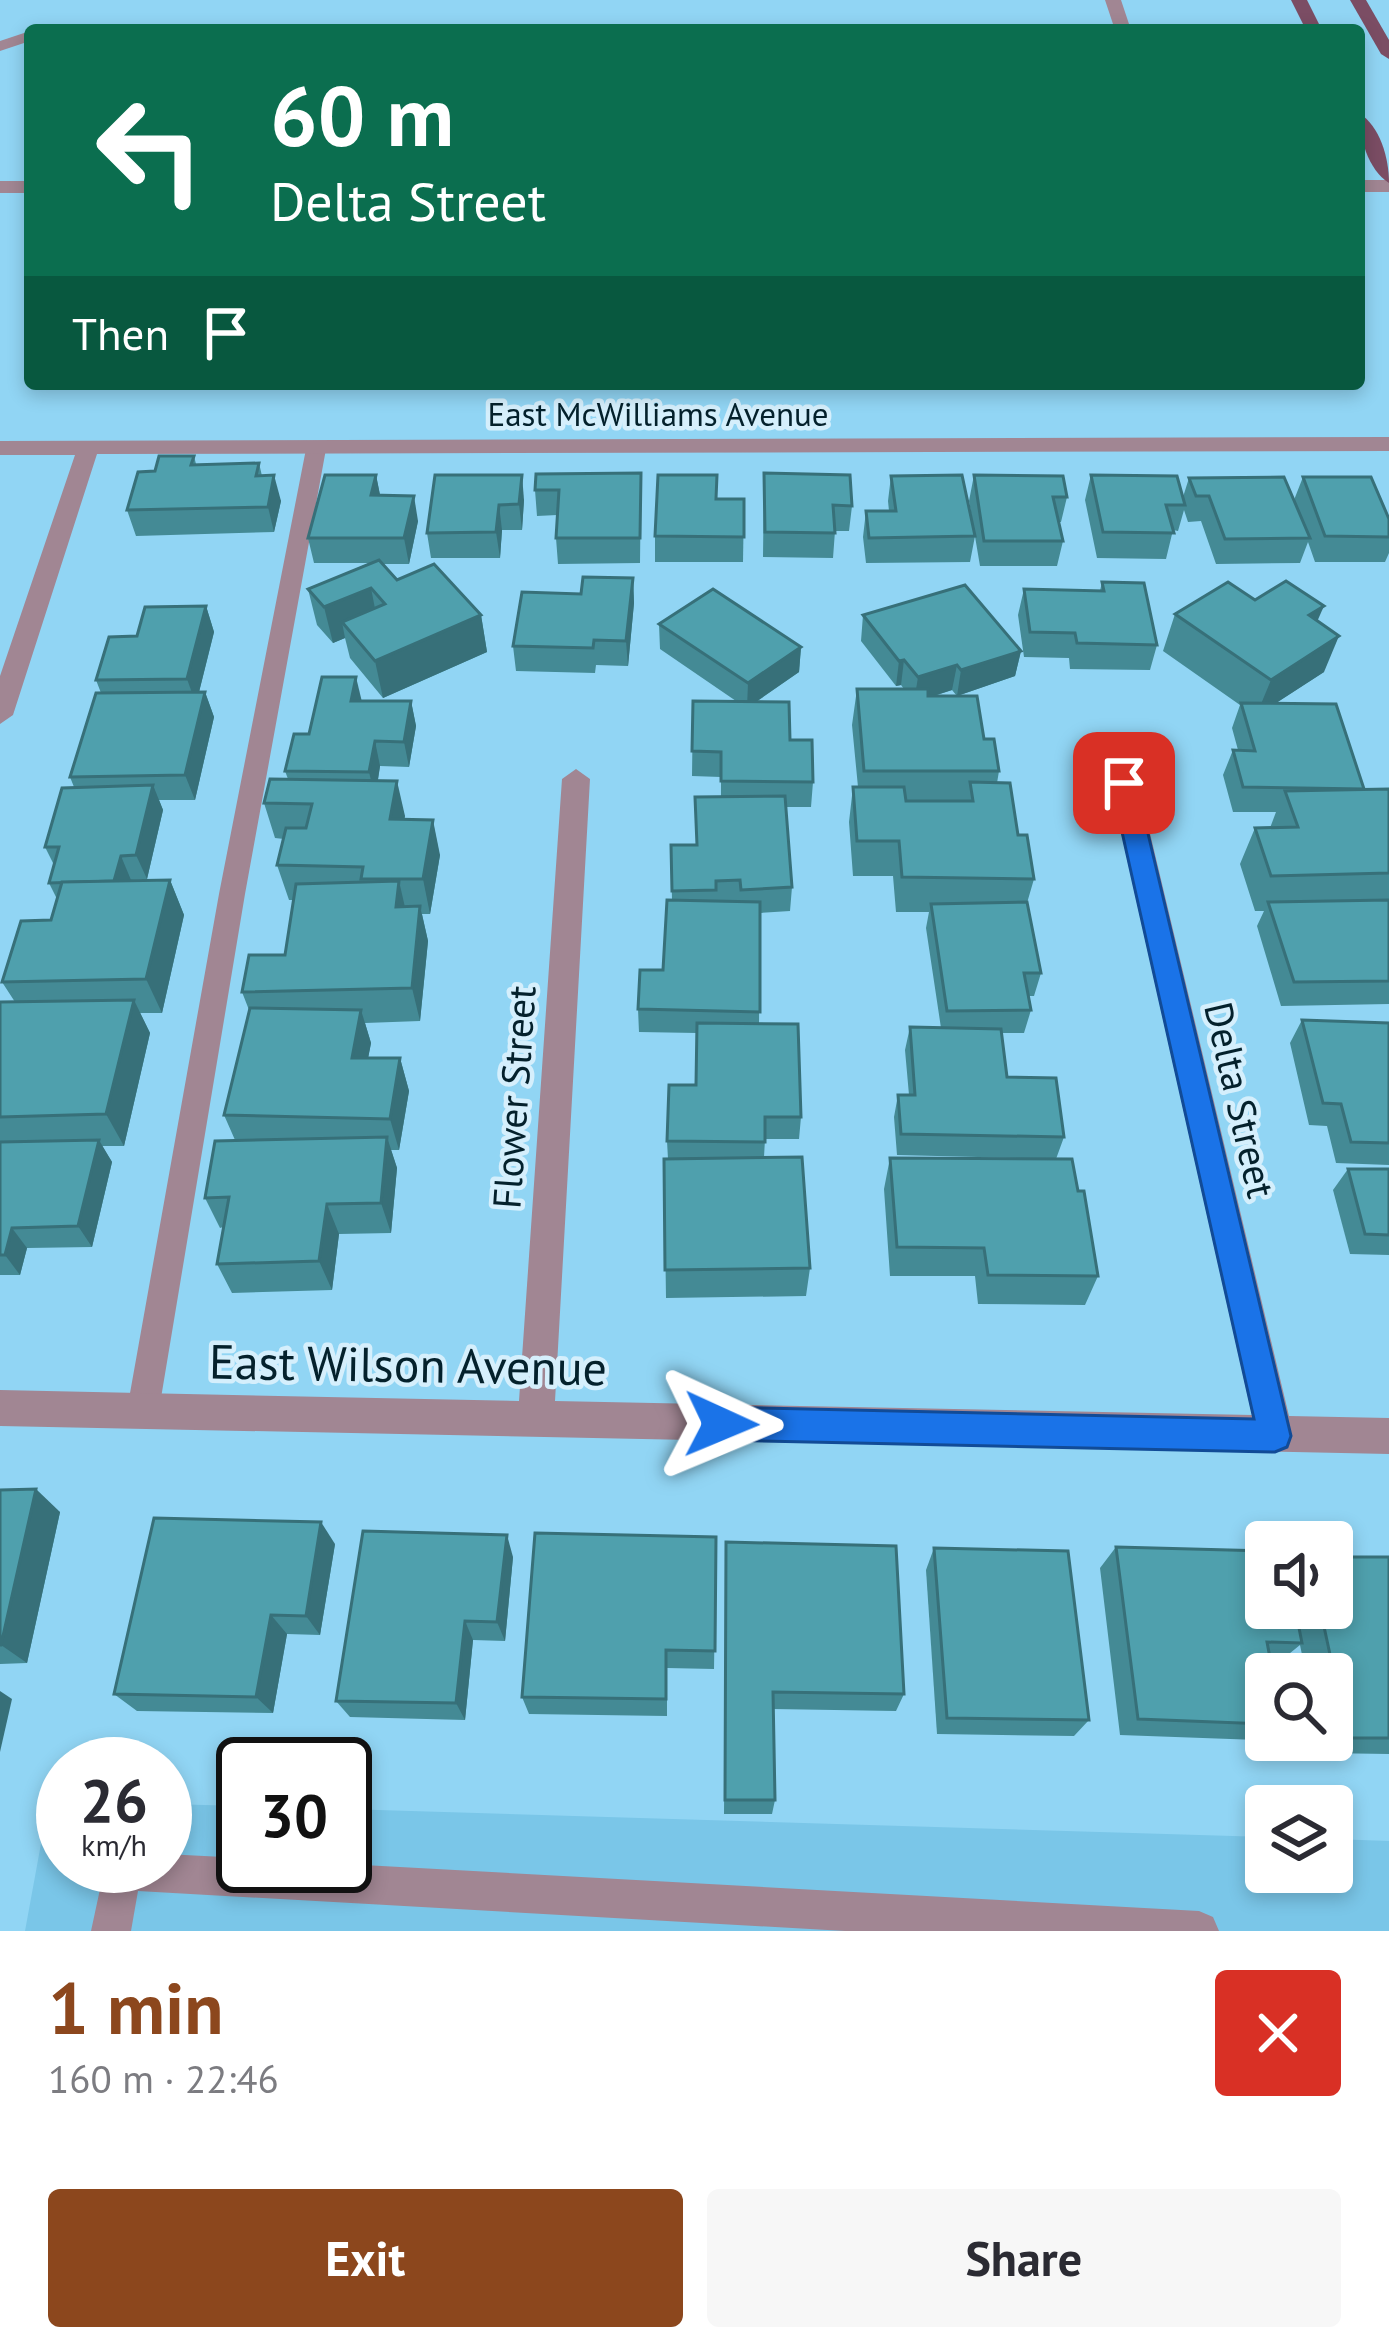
<!DOCTYPE html>
<meta charset="utf-8">
<style>
body{margin:0;font-family:"PT Sans",sans-serif;background:#f7f7f7;color:#2b2b33;height:100vh;display:flex;flex-direction:column;font-size:45px;white-space:nowrap}
*{box-sizing:border-box;margin:0}
p{font-size:39px;color:#7c7c81}
.icon{flex:none;width:66px;height:66px;fill:none;stroke:currentColor;stroke-width:2;stroke-linecap:round;stroke-linejoin:round}
.map{position:relative;height:1931px;overflow:hidden}
.drawer{display:flex;flex-direction:column;background:#fff;flex:1}
.drawer>*{flex:none}
.banner{position:absolute;left:24px;top:24px;width:1341px;height:366px;border-radius:12px;box-shadow:0 6px 18px #0003;background:#0b6e4f;color:#fff;overflow:hidden}
.tools{position:absolute;left:1245px;top:1521px;display:grid;gap:24px}
.tools a{display:grid;place-items:center;width:108px;height:108px;border-radius:12px;background:#fff;box-shadow:0 6px 18px #0003;font-size:60px}
.speed{position:absolute;left:36px;top:1737px;display:flex;gap:24px;font-size:60px;font-weight:700;text-align:center}
.speed>*{display:grid;place-content:center;width:156px;height:156px;border-radius:50%;background:#fff;box-shadow:0 6px 18px #0003;line-height:1}
.speed small{font-size:30px;font-weight:400}
.speed .limit{border:6px solid #111;border-radius:18px;background:#fff;color:#111}
.pin{position:absolute;display:grid;place-items:center;width:102px;height:102px;color:#fff;margin:-51px;border-radius:24px;box-shadow:0 6px 18px #0006}
.me{position:absolute;width:132px;margin:-66px;rotate:91deg;stroke-linejoin:round;filter:drop-shadow(0 0 9px #0008)}
.turn{display:flex;align-items:center;gap:42px;height:252px;padding:0 48px;font-size:54px}
.turn .icon{width:156px;height:156px;stroke-width:2.5}
.turn b{display:block;font-size:84px;line-height:102px}
.then{display:flex;align-items:center;height:114px;padding:0 48px;background:#0003;gap:24px;font-size:45px}
.round{display:grid;place-items:center;flex:none;width:126px;height:126px;border-radius:12px;background:#f7f7f7}
.head{display:flex;align-items:center;justify-content:space-between;height:204px;padding:0 48px}
h1{font-size:72px;font-weight:700;line-height:90px;color:#8c471d}
.action{display:flex;gap:24px;margin-top:auto;padding:24px 48px}
.action a{flex:1;height:138px;border-radius:12px;background:#8c471d;color:#fff;font-size:48px;font-weight:700;line-height:138px;text-align:center}
.action a+a{background:#f7f7f7;color:#2b2b33}
.map>svg:first-child{display:block}
.built{fill:#7ac6e8}
.lines{fill:none;stroke-linecap:round;stroke-linejoin:round}
.lane{fill:#a18693;fill-rule:evenodd}
.street{fill:#a18693;fill-rule:evenodd}
.primary{fill:#7b4d64;fill-rule:evenodd}
.wall{fill:#448a95}
.shaded-wall{fill:#377079}
.building{fill:#4fa0ad;stroke:#377079;stroke-width:3}
.route{fill:#1a73e8;stroke:#114b97;stroke-width:3}
.labels{text-anchor:middle;stroke-width:9;stroke-linejoin:round;paint-order:stroke}
.far-street-label{font-size:33px;fill:#04212c;stroke:#d5effc}
.street-label{font-size:39px;fill:#04212c;stroke:#d5effc}
.near-street-label{font-size:48px;fill:#04212c;stroke:#d5effc}
</style>
<div class="map">
<svg width="1389" height="1931" viewBox="0 0 1389 1931">
<rect width="100%" height="100%" fill="#91d5f4"/>
<polygon class="built" points="49,1800 63,1801 63,1866 165,1866 165,1804 243,1806 243,1866 345,1866 345,1809 1266,1837 1266,1872 1332,1872 1332,1839 1389,1841 1389,1931 25,1931"/>
<g class="lines">
<g class="lane">
<polygon points="316,443 326,449 245,894 159,1410 155,1421 143,1426 131,1421 127,1410 219,894 306,449"/>
<polygon points="165,1854 243,1858 243,1866 345,1864 1199,1911 1213,1917 1219,1931 845,1931 138,1891 131,1931 91,1931 105,1866 165,1866"/>
</g>
<g class="street">
<polygon points="1105,0 1121,0 1131,30 1115,30"/>
<polygon points="30,31 30,41 0,51 0,41"/>
<rect x="1359" y="180" width="30" height="12"/>
<rect x="0" y="181" width="30" height="12"/>
<polygon points="1389,437 1389,451 97,454 13,715 0,724 0,676 75,455 0,455 0,441"/>
<polygon points="576,769 590,779 555,1401 1252,1415 1110,783 1124,773 1138,783 1289,1416 1389,1418 1389,1454 0,1426 0,1390 519,1401 562,779"/>
</g>
<g class="primary">
<polygon points="1291,0 1307,0 1322,30 1306,30"/>
<polygon points="1350,0 1366,0 1389,40 1389,59 1381,54"/>
<path d="M1359 113C1380 126 1389 158 1389 183 1368 170 1359 137 1359 113Z"/>
</g>
</g>
<g class="wall">
<polygon points="194,456 196,464 259,463 262,476 281,501 274,532 136,536 127,510 155,471"/>
<polygon points="641,473 640,563 558,564 556,538 557,515 537,516 535,490"/>
<polygon points="764,473 852,506 849,531 835,531 833,558 763,557"/>
<polygon points="376,475 380,495 418,521 409,564 382,564 397,580 481,615 487,652 383,698 350,658 345,638 333,643 317,625 308,589 369,563 314,563 308,538"/>
<polygon points="435,475 524,500 522,530 502,530 500,558 431,558 427,533"/>
<polygon points="974,475 1067,497 1061,522 1059,522 1063,541 1057,566 980,566 969,501"/>
<polygon points="1091,475 1183,497 1189,478 1294,500 1303,477 1389,519 1389,553 1385,562 1315,562 1308,542 1300,563 1216,564 1201,521 1188,522 1184,510 1178,531 1173,530 1166,559 1097,558 1085,500"/>
<polygon points="891,476 975,536 970,562 866,563 863,537 866,511 889,511 888,501"/>
<polygon points="716,499 744,499 743,562 655,562 655,536"/>
<polygon points="633,578 634,603 628,666 596,665 595,673 516,671 513,646 581,594"/>
<polygon points="1102,582 1157,645 1150,670 1070,669 1069,658 1024,657 1018,615 1024,589 1100,591"/>
<polygon points="1255,600 1317,621 1324,672 1276,703 1364,789 1389,789 1389,1004 1281,1006 1257,926 1264,911 1255,911 1240,864 1255,828 1270,828 1276,812 1233,812 1223,775 1233,750 1238,750 1232,728 1240,705 1163,651 1175,614"/>
<polygon points="206,606 214,632 199,692 205,692 214,717 195,800 159,800 163,810 147,879 131,880 170,880 184,915 162,1013 140,1013 150,1033 124,1146 102,1146 112,1162 92,1247 27,1248 20,1275 0,1275 0,1002 15,1002 2,982 51,920 57,899 49,883 54,865 45,847 74,787 70,777 101,693 96,680 137,636"/>
<polygon points="863,615 1021,651 1015,676 957,696 952,690 934,696 984,739 999,771 997,783 1034,879 1027,903 1041,973 1034,996 1028,996 1031,1010 1024,1033 1002,1033 1007,1077 1064,1137 1056,1159 897,1155 894,1117 898,1095 909,1095 905,1050 910,1027 941,1028 926,928 929,912 896,912 893,876 853,876 849,822 853,787 858,787 852,725 857,689 904,689 901,685 896,686 861,641"/>
<polygon points="659,624 801,647 799,672 756,702 790,740 813,782 811,807 786,807 792,887 790,911 760,913 759,1024 801,1117 799,1139 765,1139 764,1157 810,1268 806,1296 666,1298 664,1159 668,1159 667,1141 696,1085 697,1033 639,1032 638,1009 663,970 672,901 671,845 696,845 721,797 721,777 692,776 693,701 736,701 660,649"/>
<polygon points="361,701 411,701 416,726 409,767 380,766 378,780 405,816 404,819 440,855 430,914 422,914 428,941 420,1021 365,1023 371,1043 368,1058 400,1058 409,1091 399,1150 391,1150 397,1168 391,1233 339,1234 332,1290 232,1293 217,1264 223,1227 220,1228 205,1198 235,1140 224,1115 249,1010 242,992 285,955 293,900 289,900 277,865 284,839 275,838 264,803 288,779 285,771 309,734"/>
<polygon points="1302,1020 1389,1023 1389,1165 1336,1163 1327,1126 1309,1125 1290,1043"/>
<polygon points="890,1158 1098,1276 1085,1305 978,1304 975,1276 890,1276 884,1189"/>
<polygon points="1348,1169 1389,1169 1389,1255 1350,1254 1333,1190"/>
<polygon points="0,1490 60,1512 27,1663 0,1664"/>
<polygon points="716,1537 714,1669 667,1668 667,1716 529,1714 522,1697"/>
<polygon points="726,1542 904,1694 896,1711 773,1709 775,1800 772,1814 724,1814"/>
<polygon points="335,1544 320,1635 287,1634 273,1713 137,1711 114,1694"/>
<polygon points="1116,1547 1266,1608 1332,1608 1389,1557 1389,1754 1323,1753 1320,1740 1332,1740 1332,1674 1306,1674 1300,1645 1279,1662 1271,1661 1266,1674 1266,1735 1258,1740 1120,1735 1100,1568"/>
<polygon points="934,1548 1089,1720 1074,1736 937,1734 926,1570"/>
<polygon points="513,1557 505,1641 473,1640 465,1720 350,1717 336,1701"/>
</g>
<g class="shaded-wall">
<polygon points="274,475 281,501 274,532 268,507"/>
<polygon points="376,475 381,500 371,495"/>
<polygon points="522,475 524,500 522,530 519,504"/>
<polygon points="414,496 418,521 409,564 404,538"/>
<polygon points="499,505 502,530 500,558 496,532"/>
<polygon points="633,578 634,603 628,666 626,641"/>
<polygon points="371,588 378,624 342,622 345,638 333,643 324,607"/>
<polygon points="206,606 214,632 196,704 187,679"/>
<polygon points="1324,606 1308,642 1309,615"/>
<polygon points="481,615 487,652 383,698 375,661"/>
<polygon points="1339,636 1324,672 1256,716 1271,680"/>
<polygon points="801,647 799,672 747,708 748,683"/>
<polygon points="1021,651 1015,676 957,696 961,670"/>
<polygon points="904,660 901,685 896,686 899,661"/>
<polygon points="957,665 952,690 914,702 918,677"/>
<polygon points="356,677 362,702 351,701"/>
<polygon points="205,692 214,717 195,800 185,775"/>
<polygon points="411,701 416,726 409,767 404,742"/>
<polygon points="375,741 380,766 375,797 369,772"/>
<polygon points="397,781 405,816 398,854 390,819"/>
<polygon points="153,785 163,810 147,879 136,855"/>
<polygon points="433,820 440,855 430,914 423,879"/>
<polygon points="121,856 131,880 114,882"/>
<polygon points="170,880 184,915 162,1013 146,979"/>
<polygon points="399,881 407,916 396,907"/>
<polygon points="420,906 428,941 420,1021 412,988"/>
<polygon points="134,1000 150,1033 124,1146 106,1114"/>
<polygon points="361,1010 371,1043 362,1090 352,1058"/>
<polygon points="400,1058 409,1091 399,1150 390,1119"/>
<polygon points="387,1137 397,1168 391,1233 381,1203"/>
<polygon points="99,1140 112,1162 92,1247 78,1226"/>
<polygon points="327,1204 339,1234 332,1290 319,1261"/>
<polygon points="12,1228 27,1248 20,1275 5,1255"/>
<polygon points="36,1489 60,1512 27,1663 1,1645"/>
<polygon points="321,1522 335,1544 320,1635 306,1616"/>
<polygon points="507,1535 513,1557 505,1641 497,1622"/>
<polygon points="271,1615 287,1634 273,1713 256,1697"/>
<polygon points="465,1621 473,1640 465,1720 456,1703"/>
<polygon points="0,1691 12,1699 0,1752"/>
</g>
<g class="building">
<polygon points="159,456 194,456 191,465 259,463 256,476 274,475 268,507 127,510 138,472 155,471"/>
<polygon points="641,473 640,538 556,538 559,490 535,490 536,474"/>
<polygon points="764,473 850,475 852,506 833,505 835,533 765,532"/>
<polygon points="325,475 376,475 371,495 414,496 404,538 308,538"/>
<polygon points="435,475 522,475 519,504 499,505 496,532 427,533"/>
<polygon points="658,475 717,475 716,499 744,499 744,537 655,536"/>
<polygon points="962,475 975,536 869,538 866,511 896,511 891,476"/>
<polygon points="974,475 1063,476 1067,497 1053,497 1063,541 984,541"/>
<polygon points="1091,475 1177,476 1185,505 1166,505 1174,533 1103,532"/>
<polygon points="1284,477 1310,538 1225,539 1209,496 1196,496 1189,478"/>
<polygon points="1303,477 1371,477 1389,519 1389,537 1325,536"/>
<polygon points="379,560 397,580 434,564 481,615 375,661 342,622 385,604 371,588 324,607 308,589"/>
<polygon points="583,577 633,578 626,641 594,640 593,648 513,646 522,592 581,594"/>
<polygon points="1286,581 1324,606 1309,615 1339,636 1271,680 1175,614 1228,582 1255,600"/>
<polygon points="1102,582 1144,583 1157,645 1077,643 1075,633 1030,632 1024,589 1104,591"/>
<polygon points="965,585 1021,651 961,670 957,665 918,677 904,660 899,661 863,615"/>
<polygon points="713,589 801,647 748,683 659,624"/>
<polygon points="206,606 187,679 96,680 109,637 137,636 145,607"/>
<polygon points="322,677 356,677 351,701 411,701 404,742 375,741 369,772 285,771 294,734 309,734"/>
<polygon points="857,689 928,689 928,696 977,696 984,739 994,739 999,771 864,771"/>
<polygon points="205,692 185,775 70,777 96,693"/>
<polygon points="693,701 789,702 790,740 812,740 813,782 721,781 721,752 692,751"/>
<polygon points="1241,703 1336,704 1364,789 1243,787 1233,750 1255,751"/>
<polygon points="270,779 397,781 390,819 433,820 423,879 361,879 363,867 277,865 286,828 306,828 312,804 264,803"/>
<polygon points="970,782 1010,783 1018,835 1027,835 1034,879 902,877 899,841 857,841 853,787 904,787 906,801 973,801"/>
<polygon points="153,785 136,855 121,856 114,881 49,883 59,847 45,847 62,788"/>
<polygon points="1389,789 1389,873 1271,876 1255,828 1298,827 1285,791"/>
<polygon points="785,796 792,887 741,890 740,880 716,881 716,890 672,891 671,845 697,845 695,797"/>
<polygon points="170,880 146,979 2,982 21,921 51,920 62,882"/>
<polygon points="399,881 396,907 420,906 412,988 242,992 249,955 285,955 296,884"/>
<polygon points="667,900 760,902 760,1012 638,1009 640,970 663,970"/>
<polygon points="1389,900 1389,981 1294,982 1268,902"/>
<polygon points="1027,902 1041,973 1024,973 1031,1010 947,1011 931,904"/>
<polygon points="134,1000 106,1114 0,1117 0,1002"/>
<polygon points="250,1008 361,1010 352,1058 400,1058 390,1119 224,1115"/>
<polygon points="1302,1020 1389,1023 1389,1143 1351,1142 1341,1104 1323,1103"/>
<polygon points="697,1023 798,1024 801,1117 765,1117 765,1142 667,1141 669,1085 696,1085"/>
<polygon points="910,1027 1001,1029 1007,1077 1056,1078 1064,1137 901,1134 898,1095 915,1095"/>
<polygon points="387,1137 381,1203 327,1204 319,1261 217,1264 229,1197 205,1198 215,1141"/>
<polygon points="99,1140 78,1226 12,1228 5,1255 0,1255 0,1142"/>
<polygon points="802,1157 810,1268 665,1270 664,1159"/>
<polygon points="890,1158 1072,1159 1078,1191 1084,1191 1098,1276 988,1275 984,1248 897,1247"/>
<polygon points="1348,1169 1389,1169 1389,1235 1365,1234"/>
<polygon points="36,1489 1,1645 0,1645 0,1490"/>
<polygon points="154,1518 321,1522 306,1616 271,1615 256,1697 114,1694"/>
<polygon points="363,1531 507,1535 497,1622 465,1621 456,1703 336,1701"/>
<polygon points="535,1533 716,1537 715,1651 666,1650 666,1699 522,1697"/>
<polygon points="726,1542 896,1546 904,1694 773,1692 775,1800 725,1800"/>
<polygon points="1116,1547 1266,1551 1266,1608 1295,1608 1302,1643 1267,1642 1273,1674 1266,1674 1266,1724 1138,1719"/>
<polygon points="934,1548 1068,1551 1089,1720 947,1718"/>
<polygon points="1332,1557 1389,1557 1389,1738 1348,1738 1320,1608 1332,1608"/>
</g>
<polygon class="route" points="1124,774 1136,783 1291,1436 1287,1447 1275,1452 721,1440 709,1435 704,1424 709,1412 721,1407 1254,1419 1111,783"/>
<g class="labels">
<g class="far-street-label">
<text x="658" y="426">East McWilliams Avenue</text>
</g>
<g class="street-label">
<text transform="translate(514 1097) rotate(-86)" y="14">Flower Street</text>
<text transform="translate(1240 1100) rotate(77)" y="14">Delta Street</text>
</g>
<g class="near-street-label">
<text transform="translate(408 1365) rotate(1)" y="17">East Wilson Avenue</text>
</g>
</g>
</svg>
<div class="tools">
<a><svg class="icon" aria-label="sound" viewBox="0 0 24 24"><path d="M4 9h4l5-4v14l-5-4H4zM17 9q2 3 0 6"/></svg></a>
<a><svg class="icon" aria-label="search" viewBox="0 0 24 24"><circle cx="10" cy="10" r="6"/><path d="M15 15l6 6"/></svg></a>
<a><svg class="icon" aria-label="layers" viewBox="0 0 24 24"><path d="M12 4l9 5-9 5-9-5zM3 14l9 5 9-5"/></svg></a>
</div>
<div class="speed"><div>26<small>km/h</small></div><div class="limit">30</div></div>
<div class="pin" style="left:1124px;top:783px;background:#d93025"><svg class="icon" aria-label="arrive" viewBox="0 0 24 24"><path d="M6 21V4h12l-3 4 3 4H6"/></svg></div>
<svg class="me" style="left:721px;top:1424px" viewBox="-20 -20 40 40"><path d="M0-17L14 15 0 8-14 15z" fill="#1a73e8" stroke="#fff" stroke-width="4"/></svg>
<div class="banner">
<div class="turn"><svg class="icon" aria-label="left" viewBox="0 0 24 24"><path d="M17 20v-9H6M10 6l-5 5 5 5"/></svg><div><b>60 m</b>Delta Street</div></div>
<div class="then">Then<svg class="icon" aria-label="arrive" viewBox="0 0 24 24"><path d="M6 21V4h12l-3 4 3 4H6"/></svg></div>
</div>
</div>
<section class="drawer">
<div class="head"><div><h1>1 min</h1><p>160 m · 22:46</p></div><a class="round" style="background:#d93025;color:#fff"><svg class="icon" aria-label="close" viewBox="0 0 24 24"><path d="M6 6l12 12M18 6L6 18"/></svg></a></div>
<div class="action"><a>Exit</a><a>Share</a></div>
</section>
